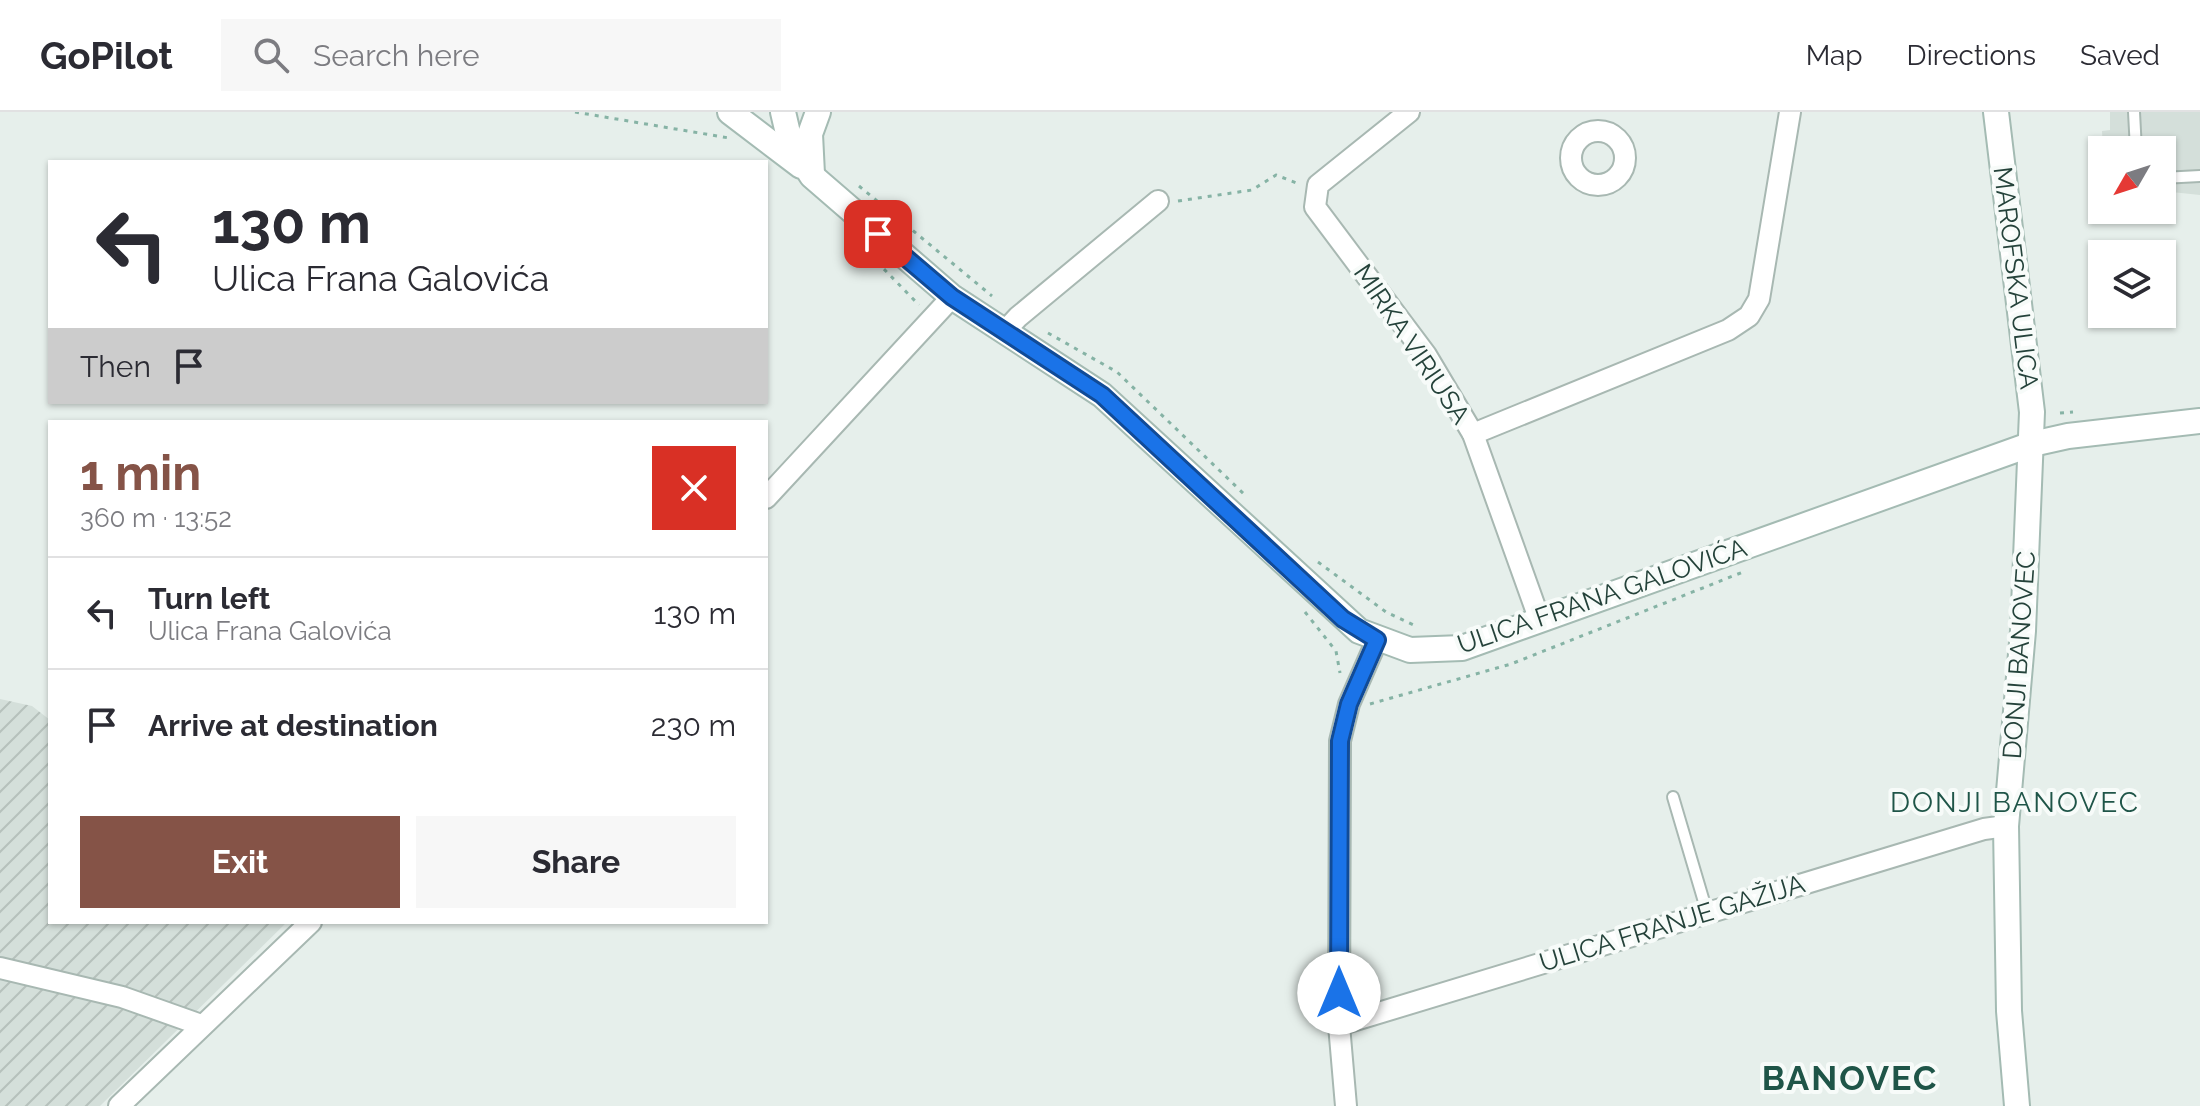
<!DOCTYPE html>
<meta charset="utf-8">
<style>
body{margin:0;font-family:Raleway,sans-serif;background:#f7f7f7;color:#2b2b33;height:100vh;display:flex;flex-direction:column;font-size:30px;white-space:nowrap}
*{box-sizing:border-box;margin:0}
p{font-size:26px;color:#7c7c81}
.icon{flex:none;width:44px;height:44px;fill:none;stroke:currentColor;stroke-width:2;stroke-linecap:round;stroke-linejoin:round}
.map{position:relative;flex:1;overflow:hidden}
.drawer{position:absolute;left:48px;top:308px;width:720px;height:504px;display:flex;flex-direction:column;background:#fff;border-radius:0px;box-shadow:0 2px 6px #0004}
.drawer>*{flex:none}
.guide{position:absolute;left:48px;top:48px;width:720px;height:244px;border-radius:0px;box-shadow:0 2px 6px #0004;background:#fff;color:#2b2b33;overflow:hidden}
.needle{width:52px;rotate:231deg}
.tools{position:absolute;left:2088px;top:24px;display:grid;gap:16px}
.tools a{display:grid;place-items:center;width:88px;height:88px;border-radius:0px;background:#fff;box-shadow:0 2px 6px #0004;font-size:40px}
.pin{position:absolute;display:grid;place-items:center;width:68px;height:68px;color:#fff;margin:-34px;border-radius:16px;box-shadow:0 4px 12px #0006}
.me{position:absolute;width:88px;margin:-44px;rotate:0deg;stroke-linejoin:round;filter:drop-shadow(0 0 6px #0008)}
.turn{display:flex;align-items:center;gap:28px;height:168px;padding:0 32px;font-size:36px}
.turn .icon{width:104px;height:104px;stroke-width:2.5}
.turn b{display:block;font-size:56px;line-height:68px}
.then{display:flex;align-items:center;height:76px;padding:0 32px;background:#0003;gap:16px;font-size:30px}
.round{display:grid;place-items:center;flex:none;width:84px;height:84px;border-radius:0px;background:#f7f7f7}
.overview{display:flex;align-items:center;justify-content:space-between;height:136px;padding:0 32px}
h1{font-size:48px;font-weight:700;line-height:60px;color:#855347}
.button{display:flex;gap:16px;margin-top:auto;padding:16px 32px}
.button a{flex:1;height:92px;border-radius:0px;background:#855347;color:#fff;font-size:32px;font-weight:700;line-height:92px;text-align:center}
.button a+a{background:#f7f7f7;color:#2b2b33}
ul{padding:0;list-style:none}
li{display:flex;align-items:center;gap:24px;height:112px;padding:0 32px;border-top:2px solid #e1e1e2}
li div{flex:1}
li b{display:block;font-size:30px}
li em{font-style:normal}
header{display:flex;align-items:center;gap:48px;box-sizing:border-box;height:112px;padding:0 40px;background:#fff;border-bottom:2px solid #e1e1e2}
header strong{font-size:38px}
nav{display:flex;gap:44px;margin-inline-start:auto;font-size:28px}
.search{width:560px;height:72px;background:#f7f7f7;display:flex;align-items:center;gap:20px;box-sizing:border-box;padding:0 28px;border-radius:0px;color:#7c7c81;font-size:30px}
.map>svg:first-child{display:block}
.built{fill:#d4dfda}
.industrial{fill:url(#industrial-furrows)}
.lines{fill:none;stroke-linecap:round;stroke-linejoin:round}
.lane-casing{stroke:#a8b8b2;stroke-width:14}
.street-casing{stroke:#a8b8b2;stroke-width:24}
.secondary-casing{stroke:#a4bbb3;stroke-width:28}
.path{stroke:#86b3a5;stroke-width:3;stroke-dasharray:4 6;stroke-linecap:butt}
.lane{stroke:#fff;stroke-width:10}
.street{stroke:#fff;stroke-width:20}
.secondary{stroke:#fff;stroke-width:24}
.route-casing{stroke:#114b97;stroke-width:20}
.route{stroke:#1a73e8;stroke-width:14}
.labels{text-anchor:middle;stroke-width:8;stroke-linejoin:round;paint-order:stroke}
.street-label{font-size:26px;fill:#24423a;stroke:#f7fbf9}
.neighbourhood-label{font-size:28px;letter-spacing:2px;fill:#1f5548;stroke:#f7fbf9}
.district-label{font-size:34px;font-weight:bold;letter-spacing:2px;fill:#1f5548;stroke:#f7fbf9}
</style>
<header>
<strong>GoPilot</strong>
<div class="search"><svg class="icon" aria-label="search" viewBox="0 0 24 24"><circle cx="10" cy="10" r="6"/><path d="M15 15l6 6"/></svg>Search here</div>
<nav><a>Map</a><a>Directions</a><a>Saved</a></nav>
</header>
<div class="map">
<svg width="2200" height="994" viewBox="0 0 2200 994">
<defs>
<pattern id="industrial-furrows" width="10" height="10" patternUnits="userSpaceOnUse" patternTransform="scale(2)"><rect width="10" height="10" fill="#d4dfda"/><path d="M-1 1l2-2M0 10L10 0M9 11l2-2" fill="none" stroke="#b6c1bc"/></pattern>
</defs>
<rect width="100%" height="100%" fill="#e6efeb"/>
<polygon class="built" points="2110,0 2200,0 2200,83 2162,79 2162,38 2103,38 2102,19 2110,18"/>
<polygon class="industrial" points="0,587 32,594 50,608 50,810 287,810 100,994 0,994"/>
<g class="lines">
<g class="lane-casing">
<g id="lane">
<polyline points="2134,0 2136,38"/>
<polyline points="2162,66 2200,64"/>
<polyline points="1673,685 1707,800"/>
</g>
</g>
<g class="street-casing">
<g id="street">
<polyline points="1409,0 1318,73 1315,95 1426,243 1473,322 1540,509"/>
<circle cx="1598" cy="46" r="27"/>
<polyline points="1005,219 1018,205 1158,89"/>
<polyline points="1473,322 1728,218 1749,204 1759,187 1790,0"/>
<polyline points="766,386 952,185"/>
<polyline points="0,856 122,885 201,913"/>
<polyline points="1339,913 1984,717 2006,714"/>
<polyline points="119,994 311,810"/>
<polyline points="1346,994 1339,913 1340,629 1349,592 1377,528"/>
</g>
</g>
<g class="secondary-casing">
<g id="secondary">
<polyline points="730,0 801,54"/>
<polyline points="783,0 790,30 812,64 952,185 1102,283 1359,519 1410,538 1462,536 2032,332 2068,324 2200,309"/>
<polyline points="1996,0 2032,300 2023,519 2006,714 2009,899 2017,994"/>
<polyline points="812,62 810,22 818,0"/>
</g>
</g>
<g class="path">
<polyline points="575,0 729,26"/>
<polyline points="859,74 992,184"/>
<polyline points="1178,89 1252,78 1276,63 1299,72"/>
<polyline points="877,150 919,193"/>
<polyline points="1048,221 1117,260 1245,383"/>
<polyline points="2060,301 2073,300"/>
<polyline points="1318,450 1386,500 1418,515"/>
<polyline points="1305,500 1336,539 1340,561"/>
<polyline points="1370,592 1511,552 1743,460"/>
</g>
<use href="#lane" class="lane"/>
<use href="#street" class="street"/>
<use href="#secondary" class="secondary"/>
</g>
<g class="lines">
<g class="route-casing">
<polyline id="route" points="878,122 952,185 1102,283 1343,507 1377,528 1349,592 1340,629 1339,881"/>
</g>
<use href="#route" class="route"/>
</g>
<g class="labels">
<g class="street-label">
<text transform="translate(2016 166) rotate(83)" y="9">MAROFSKA ULICA</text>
<text transform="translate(1412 232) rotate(56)" y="9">MIRKA VIRIUSA</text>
<text transform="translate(1602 484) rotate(-19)" y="9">ULICA FRANA GALOVIĆA</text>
<text transform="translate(2019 543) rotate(-86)" y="9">DONJI BANOVEC</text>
<text transform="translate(1672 811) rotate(-17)" y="9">ULICA FRANJE GAŽIJA</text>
</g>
<g class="neighbourhood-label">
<text x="2015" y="700">DONJI BANOVEC</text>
</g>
<g class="district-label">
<text x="1850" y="978">BANOVEC</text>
</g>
</g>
</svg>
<div class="tools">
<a><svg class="needle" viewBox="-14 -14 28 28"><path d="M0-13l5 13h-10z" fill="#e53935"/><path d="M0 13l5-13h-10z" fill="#7c7c81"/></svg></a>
<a><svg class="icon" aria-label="layers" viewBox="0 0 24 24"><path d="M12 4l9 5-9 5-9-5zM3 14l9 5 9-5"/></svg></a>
</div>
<div class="pin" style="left:878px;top:122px;background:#d93025"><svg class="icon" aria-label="arrive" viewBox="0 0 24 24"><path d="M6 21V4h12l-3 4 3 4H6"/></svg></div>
<svg class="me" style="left:1339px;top:881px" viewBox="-20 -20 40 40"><circle r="19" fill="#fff"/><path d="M0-13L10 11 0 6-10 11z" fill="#1a73e8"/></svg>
<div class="guide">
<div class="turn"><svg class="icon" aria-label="left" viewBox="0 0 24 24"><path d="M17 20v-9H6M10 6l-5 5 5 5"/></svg><div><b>130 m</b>Ulica Frana Galovića</div></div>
<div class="then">Then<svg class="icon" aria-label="arrive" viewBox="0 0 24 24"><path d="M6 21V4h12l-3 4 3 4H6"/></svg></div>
</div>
<section class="drawer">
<div class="overview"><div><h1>1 min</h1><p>360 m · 13:52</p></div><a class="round" style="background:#d93025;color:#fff"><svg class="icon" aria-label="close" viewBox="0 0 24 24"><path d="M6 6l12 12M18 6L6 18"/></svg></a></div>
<ul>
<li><svg class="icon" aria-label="left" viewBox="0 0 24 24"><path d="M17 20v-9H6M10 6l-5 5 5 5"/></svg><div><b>Turn left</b><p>Ulica Frana Galovića</p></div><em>130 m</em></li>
<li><svg class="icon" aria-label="arrive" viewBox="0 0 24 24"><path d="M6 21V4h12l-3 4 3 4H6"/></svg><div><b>Arrive at destination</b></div><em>230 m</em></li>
</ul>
<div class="button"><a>Exit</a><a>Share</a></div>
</section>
</div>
